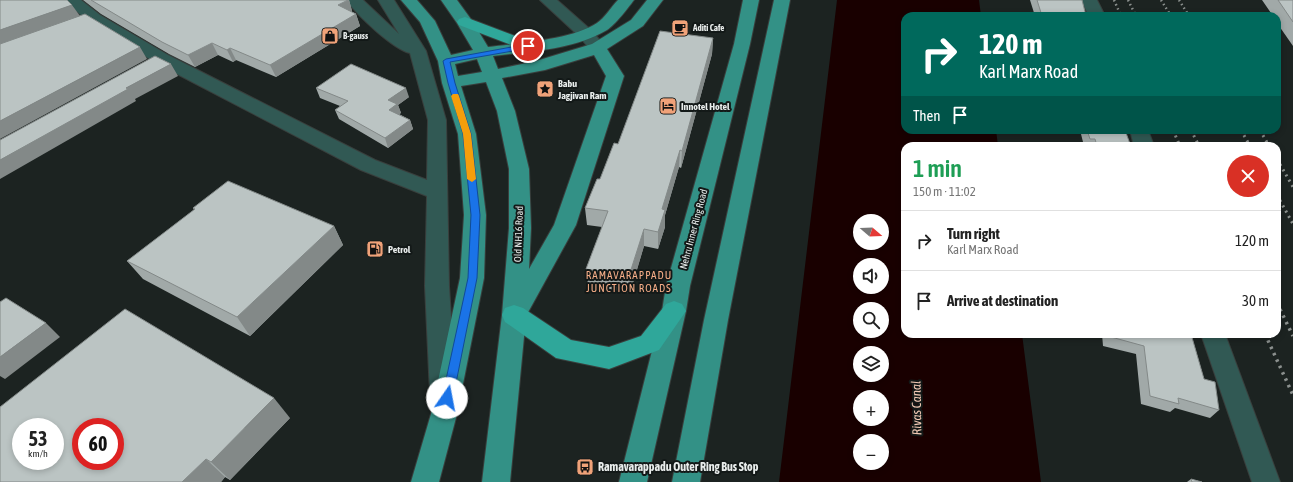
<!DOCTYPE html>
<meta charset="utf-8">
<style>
body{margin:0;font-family:"Asap Condensed",sans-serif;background:#f6f6f6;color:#222;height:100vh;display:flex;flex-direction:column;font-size:15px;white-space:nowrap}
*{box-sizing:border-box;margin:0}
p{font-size:13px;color:#767676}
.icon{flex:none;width:22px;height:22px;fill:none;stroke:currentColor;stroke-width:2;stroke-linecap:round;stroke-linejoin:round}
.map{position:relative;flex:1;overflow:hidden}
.panel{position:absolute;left:901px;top:142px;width:380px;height:196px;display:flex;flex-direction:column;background:#fff;border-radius:12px;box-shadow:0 2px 6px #0003}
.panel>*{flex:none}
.top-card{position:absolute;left:901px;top:12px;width:380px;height:122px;border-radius:12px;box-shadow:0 2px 6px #0003;background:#00695c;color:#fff;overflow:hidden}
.needle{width:26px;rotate:109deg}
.tools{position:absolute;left:853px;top:214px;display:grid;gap:8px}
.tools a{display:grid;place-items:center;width:36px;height:36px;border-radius:50%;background:#fff;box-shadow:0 2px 6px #0003;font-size:20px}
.speed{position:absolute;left:12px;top:418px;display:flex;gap:8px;font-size:20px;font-weight:700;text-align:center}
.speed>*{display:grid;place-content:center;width:52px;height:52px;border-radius:50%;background:#fff;box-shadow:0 2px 6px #0003;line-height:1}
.speed small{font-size:10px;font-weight:400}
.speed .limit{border:6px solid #d22;background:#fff;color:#111}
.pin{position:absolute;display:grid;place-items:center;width:34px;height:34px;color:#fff;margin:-17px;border:2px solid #fff;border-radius:50%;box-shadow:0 1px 4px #0007}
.me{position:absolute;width:44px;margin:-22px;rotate:12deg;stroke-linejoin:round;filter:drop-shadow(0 0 3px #0008)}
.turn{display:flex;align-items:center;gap:14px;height:84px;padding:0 12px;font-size:18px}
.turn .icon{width:52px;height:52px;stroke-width:2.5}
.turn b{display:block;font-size:28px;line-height:34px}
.then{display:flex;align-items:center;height:38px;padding:0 12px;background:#0003;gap:8px;font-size:15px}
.round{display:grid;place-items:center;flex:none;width:42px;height:42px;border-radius:21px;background:#f6f6f6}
.head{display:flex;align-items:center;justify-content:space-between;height:68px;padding:0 12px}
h1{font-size:24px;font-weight:600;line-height:30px;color:#1e9e55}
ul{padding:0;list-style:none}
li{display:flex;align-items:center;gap:12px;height:60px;padding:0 12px;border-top:1px solid #e0e0e0}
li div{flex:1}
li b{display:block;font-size:15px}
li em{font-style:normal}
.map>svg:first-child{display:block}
.water{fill:#190000;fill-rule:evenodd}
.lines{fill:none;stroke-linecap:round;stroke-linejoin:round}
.minor-casing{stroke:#393f3d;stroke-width:2}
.major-casing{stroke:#393f3d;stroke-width:2}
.highway-casing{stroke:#393f3d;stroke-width:2}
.minor{fill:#315954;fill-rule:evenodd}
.major{fill:#339186;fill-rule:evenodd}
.highway{fill:#2fa79a;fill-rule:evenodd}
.rail-far2{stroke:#8b908e;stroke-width:2.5;stroke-dasharray:1.5 3;stroke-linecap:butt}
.rail-far1{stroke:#8b908e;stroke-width:3;stroke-dasharray:2 4;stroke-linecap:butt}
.rail{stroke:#8b908e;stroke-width:3.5;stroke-dasharray:2.5 4.5;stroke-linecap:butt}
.wall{fill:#a1a9a8}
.shaded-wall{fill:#838988}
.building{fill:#bbc4c3;stroke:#838988;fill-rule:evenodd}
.route{fill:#1a73e8;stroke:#114b97}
.slow{fill:#f59e0b}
.labels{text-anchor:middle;stroke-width:4;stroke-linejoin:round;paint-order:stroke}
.far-poi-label{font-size:9px;font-weight:bold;fill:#e9edec;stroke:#131918;text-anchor:start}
.poi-label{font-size:10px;font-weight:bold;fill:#e9edec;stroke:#131918;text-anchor:start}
.street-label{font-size:10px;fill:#e9edec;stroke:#131918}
.neighbourhood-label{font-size:11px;letter-spacing:1px;fill:#f7ae88;stroke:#131918}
.near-poi-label{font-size:12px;font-weight:bold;fill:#e9edec;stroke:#131918;text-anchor:start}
.near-water-label{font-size:13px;font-style:italic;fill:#f2cab5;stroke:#131918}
</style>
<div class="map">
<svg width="1293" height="482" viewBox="0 0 1293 482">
<rect width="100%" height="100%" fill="#1c2321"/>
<path class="water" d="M837 0H979L981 16H905V130H996L998 146H905V334H1022L1041 482H779ZM860 221H882V243H860ZM860 265H882V287H860ZM860 309H882V331H860ZM860 353H882V375H860ZM860 397H882V419H860ZM860 441H882V463H860Z"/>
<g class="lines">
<g class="minor-casing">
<g id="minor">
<path d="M63 0H81L100 15 168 55 375 160 427 180 428 120 410 53C393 49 357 15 346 0H363L399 34 378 0H394L426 51 446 120 449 286 456 394 452 402 443 406 434 402 430 394 425 286 427 196 361 170 156 63 88 21Z"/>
<polygon points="540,0 557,0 592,31 606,48 604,52 598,53 592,52 580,37"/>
<polygon points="1081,0 1097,0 1105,16 1089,16"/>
<polygon points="1130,130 1148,130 1154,146 1134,146"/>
<polygon points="1201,334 1225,334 1280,482 1252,482"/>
</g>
</g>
<g class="major-casing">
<g id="major">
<path d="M401 0H417L435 21 451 55 473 50 457 23 441 0H457L473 22 488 47C518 43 571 40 597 23 605 18 611 7 618 0H634C628 8 615 25 607 30 574 50 530 51 493 56L498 69 536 61 592 44 631 20 647 0H663L643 26 607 49 624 76 576 225 526 316 510 482H482L502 315 509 228V169L497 111 486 82 461 86 476 134 486 215 484 278 457 414 439 482H411L431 414 460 278 464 215 458 134 442 83 438 61 420 22ZM594 55 606 76 554 225 529 269 531 228 529 169 515 111 502 78 545 70ZM477 59 482 72 458 76 455 64Z"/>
<polygon points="743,0 759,0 750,44 690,286 686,311 647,482 619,482 662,311 666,286 734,44"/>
<polygon points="774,0 790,0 728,320 700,482 672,482 704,320"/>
</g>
</g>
<g class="highway-casing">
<g id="highway">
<polygon points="465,17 534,43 536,46 534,49 528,51 522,49 459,25 457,22 459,19"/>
<polygon points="674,301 682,304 686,311 659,350 609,369 556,358 505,322 502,315 505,308 514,305 523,308 571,340 609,347 641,336 666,304"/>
</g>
</g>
<use href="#minor" class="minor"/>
<use href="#major" class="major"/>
<use href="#highway" class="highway"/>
<g class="rail-far2">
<polyline points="1114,0 1121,16"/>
<polyline points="1128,0 1136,16"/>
<polyline points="1161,0 1171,16"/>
<polyline points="1179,0 1189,16"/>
</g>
<g class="rail-far1">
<polyline points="1173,130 1180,146"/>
<polyline points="1191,130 1199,146"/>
<polyline points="1241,130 1250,146"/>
<polyline points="1260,130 1269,146"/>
<polyline points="1277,159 1293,187"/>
<polyline points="1277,195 1293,224"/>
</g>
<g class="rail">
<polyline points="1277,303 1293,336"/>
<polyline points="1265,334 1293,395"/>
</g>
</g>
<g class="wall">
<polygon points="83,0 349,0 352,11 352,12 356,14 360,26 276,77 236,60 233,62 218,55 195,67 169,54 101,14"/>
<polygon points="1030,0 1082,0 1086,16 1035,16"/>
<polygon points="1262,0 1293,0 1293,46 1277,23 1277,16 1273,16"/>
<polygon points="713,38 712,54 681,168 679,167 665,215 665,227 658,249 644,246 630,293 588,285 586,269 602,227 587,225 585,208 600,179"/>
<polygon points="316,88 409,97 398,105 401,113 399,114 410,120 413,129 388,148 339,119 335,110 340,106 320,98"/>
<polygon points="1080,130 1125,130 1130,144 1128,146 1084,146"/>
<polygon points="193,208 334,226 343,245 250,336 143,279 127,261 194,210"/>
<polygon points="1102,334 1191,334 1204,379 1219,410 1210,418 1175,408 1170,412 1141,404 1136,354 1103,346"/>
<polygon points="290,418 230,480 225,477 221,482 0,482"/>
<polygon points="1191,479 1202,482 1187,482"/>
</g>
<g class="shaded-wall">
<polygon points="349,0 352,11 342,17 338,5"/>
<polygon points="72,5 80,16 0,45 0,30"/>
<polygon points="356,14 360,26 276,77 270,65"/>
<polygon points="713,38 712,54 681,168 682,151"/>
<polygon points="212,43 218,55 195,67 188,55"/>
<polygon points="140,47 147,59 0,139 0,121"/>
<polygon points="230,48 236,60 233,62 227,50"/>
<polygon points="171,64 178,76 135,99 136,101 0,179 0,160 126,88"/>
<polygon points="406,88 409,97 398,105 401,113 392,119 389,110 388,100"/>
<polygon points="410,120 413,129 388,148 385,138"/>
<polygon points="680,150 679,167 665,215 665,227 658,249 658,232 662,209"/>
<polygon points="334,226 343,245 250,336 237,317"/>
<polygon points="644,229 644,246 630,293 629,276"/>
<polygon points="46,323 60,337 5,379 0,376 0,357"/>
<polygon points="274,398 290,418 230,480 211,462"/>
<polygon points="206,459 225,477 221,482 182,482"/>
</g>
<g class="building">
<polygon points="0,0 67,0 72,5 0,30"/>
<polygon points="91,0 348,0 338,5 356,14 270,65 230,48 227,50 212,43 188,55 162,42"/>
<polygon points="1037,0 1082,0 1086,16 1042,16"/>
<polygon points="1278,0 1293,0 1293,22"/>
<polygon points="85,14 140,47 0,121 0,44"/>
<polygon points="660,31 713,38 682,151 680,150 662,209 665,210 658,232 644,229 629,276 586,269 608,211 585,208 597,179 600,179 614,143 618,144"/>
<polygon points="155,56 171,64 126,88 128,89 0,160 0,140"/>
<polygon points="351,64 406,88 388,100 397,104 389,110 410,120 385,138 335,110 348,101 316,88"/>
<polygon points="1087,130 1125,130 1130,144 1121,143 1121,146 1097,146 1095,139 1090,139"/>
<polygon points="228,181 334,226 237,317 127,261 195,209 193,208"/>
<polygon points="6,298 46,323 0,357 0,302"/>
<path d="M125 309 274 398 211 462 206 459 182 482H0V407ZM21 427H55V461H21ZM81 427H115V461H81Z"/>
<polygon points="1110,334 1191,334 1204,379 1215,382 1219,410 1178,398 1179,404 1150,396 1144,346 1111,337"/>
<polygon points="1191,479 1202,482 1192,482"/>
</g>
<polygon class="route" points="528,44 530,45 530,48 450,62 455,83 471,134 480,215 477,278 453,398 451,402 447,403 443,402 442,398 468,278 471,215 463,134 448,83 443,61 446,59"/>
<polygon class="slow" points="453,94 458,94 459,96 471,134 476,179 472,182 467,179 463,134 451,96"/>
<defs>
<g id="cafe-square" transform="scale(0.9)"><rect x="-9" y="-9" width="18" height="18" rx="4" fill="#f0a279" stroke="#131918"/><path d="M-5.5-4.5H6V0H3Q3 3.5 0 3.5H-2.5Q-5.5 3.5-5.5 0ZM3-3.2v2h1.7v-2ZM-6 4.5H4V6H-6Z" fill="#111"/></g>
<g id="shop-square" transform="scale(0.9)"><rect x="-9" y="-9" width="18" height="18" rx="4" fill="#f0a279" stroke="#131918"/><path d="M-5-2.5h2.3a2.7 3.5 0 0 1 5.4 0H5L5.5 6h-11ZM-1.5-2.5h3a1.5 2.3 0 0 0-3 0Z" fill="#111"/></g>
<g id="sight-square" transform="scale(0.9)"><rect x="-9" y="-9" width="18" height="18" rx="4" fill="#f0a279" stroke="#131918"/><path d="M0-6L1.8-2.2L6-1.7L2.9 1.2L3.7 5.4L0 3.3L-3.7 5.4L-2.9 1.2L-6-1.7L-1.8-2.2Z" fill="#111"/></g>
<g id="hotel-square" transform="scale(0.9)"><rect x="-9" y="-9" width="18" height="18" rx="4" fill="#f0a279" stroke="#131918"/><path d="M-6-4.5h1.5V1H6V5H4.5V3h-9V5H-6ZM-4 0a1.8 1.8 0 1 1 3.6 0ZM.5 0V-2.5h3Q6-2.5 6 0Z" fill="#111"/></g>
<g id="fuel-square" transform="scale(0.9)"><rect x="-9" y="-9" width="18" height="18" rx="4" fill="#f0a279" stroke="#131918"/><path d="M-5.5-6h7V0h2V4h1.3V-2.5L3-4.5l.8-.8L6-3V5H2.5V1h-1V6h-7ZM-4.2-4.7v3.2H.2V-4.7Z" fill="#111"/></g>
<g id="bus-square" transform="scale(0.9)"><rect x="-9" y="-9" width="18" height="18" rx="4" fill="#f0a279" stroke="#131918"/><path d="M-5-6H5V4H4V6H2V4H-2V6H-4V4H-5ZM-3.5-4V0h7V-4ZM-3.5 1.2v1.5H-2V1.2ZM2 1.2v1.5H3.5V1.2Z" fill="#111"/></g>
</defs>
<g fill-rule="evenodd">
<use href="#cafe-square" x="680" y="28"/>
<use href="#shop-square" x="330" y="36"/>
<use href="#sight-square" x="545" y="89"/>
<use href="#hotel-square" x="668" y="106"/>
<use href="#fuel-square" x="375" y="249"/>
<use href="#bus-square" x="585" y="467"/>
</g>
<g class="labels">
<g class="far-poi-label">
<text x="693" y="31">Aditi Cafe</text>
<text x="343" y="39">B-gauss</text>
</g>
<g class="poi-label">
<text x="558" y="87">Babu<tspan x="558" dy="12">Jagjivan Ram</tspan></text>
<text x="681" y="110">Innotel Hotel</text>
<text x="388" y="253">Petrol</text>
</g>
<g class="street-label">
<text transform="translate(693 229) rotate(-75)" y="4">Nehru Inner Ring Road</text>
<text transform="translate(518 234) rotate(-88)" y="4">Old NH16 Road</text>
</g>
<g class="neighbourhood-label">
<text x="629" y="279">RAMAVARAPPADU<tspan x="629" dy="13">JUNCTION ROADS</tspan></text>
</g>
<g class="near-poi-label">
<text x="598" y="471">Ramavarappadu Outer Ring Bus Stop</text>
</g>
<g class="near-water-label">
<text transform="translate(916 408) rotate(-91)" y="5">Rivas Canal</text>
</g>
</g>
</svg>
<div class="tools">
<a><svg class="needle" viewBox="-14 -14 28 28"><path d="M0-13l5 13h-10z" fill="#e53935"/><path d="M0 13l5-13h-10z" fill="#767676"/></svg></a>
<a><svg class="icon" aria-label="sound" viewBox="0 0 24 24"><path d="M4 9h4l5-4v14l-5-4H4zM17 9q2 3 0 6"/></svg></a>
<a><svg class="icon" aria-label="search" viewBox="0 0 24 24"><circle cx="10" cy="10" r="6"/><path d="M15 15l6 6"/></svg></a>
<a><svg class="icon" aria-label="layers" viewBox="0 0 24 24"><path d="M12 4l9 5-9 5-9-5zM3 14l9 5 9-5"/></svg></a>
<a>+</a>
<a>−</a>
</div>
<div class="speed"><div>53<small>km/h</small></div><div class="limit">60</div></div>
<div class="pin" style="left:528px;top:46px;background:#d93025"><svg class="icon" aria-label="arrive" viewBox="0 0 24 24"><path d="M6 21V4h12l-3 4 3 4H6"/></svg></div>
<svg class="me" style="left:447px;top:398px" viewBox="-20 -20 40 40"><circle r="19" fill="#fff"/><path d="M0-13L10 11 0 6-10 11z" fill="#1a73e8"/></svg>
<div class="top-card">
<div class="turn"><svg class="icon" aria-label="right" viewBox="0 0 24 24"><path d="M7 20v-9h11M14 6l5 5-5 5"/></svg><div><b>120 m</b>Karl Marx Road</div></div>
<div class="then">Then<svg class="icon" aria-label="arrive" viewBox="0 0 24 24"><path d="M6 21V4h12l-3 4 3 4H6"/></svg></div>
</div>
<section class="panel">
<div class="head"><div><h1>1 min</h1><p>150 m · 11:02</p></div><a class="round" style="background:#d93025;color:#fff"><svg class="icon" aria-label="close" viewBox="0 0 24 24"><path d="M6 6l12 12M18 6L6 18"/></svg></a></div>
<ul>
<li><svg class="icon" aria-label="right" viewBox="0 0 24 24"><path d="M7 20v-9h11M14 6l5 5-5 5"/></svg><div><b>Turn right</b><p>Karl Marx Road</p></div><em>120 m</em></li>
<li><svg class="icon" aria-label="arrive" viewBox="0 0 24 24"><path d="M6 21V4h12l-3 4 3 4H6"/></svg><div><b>Arrive at destination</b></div><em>30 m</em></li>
</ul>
</section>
</div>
